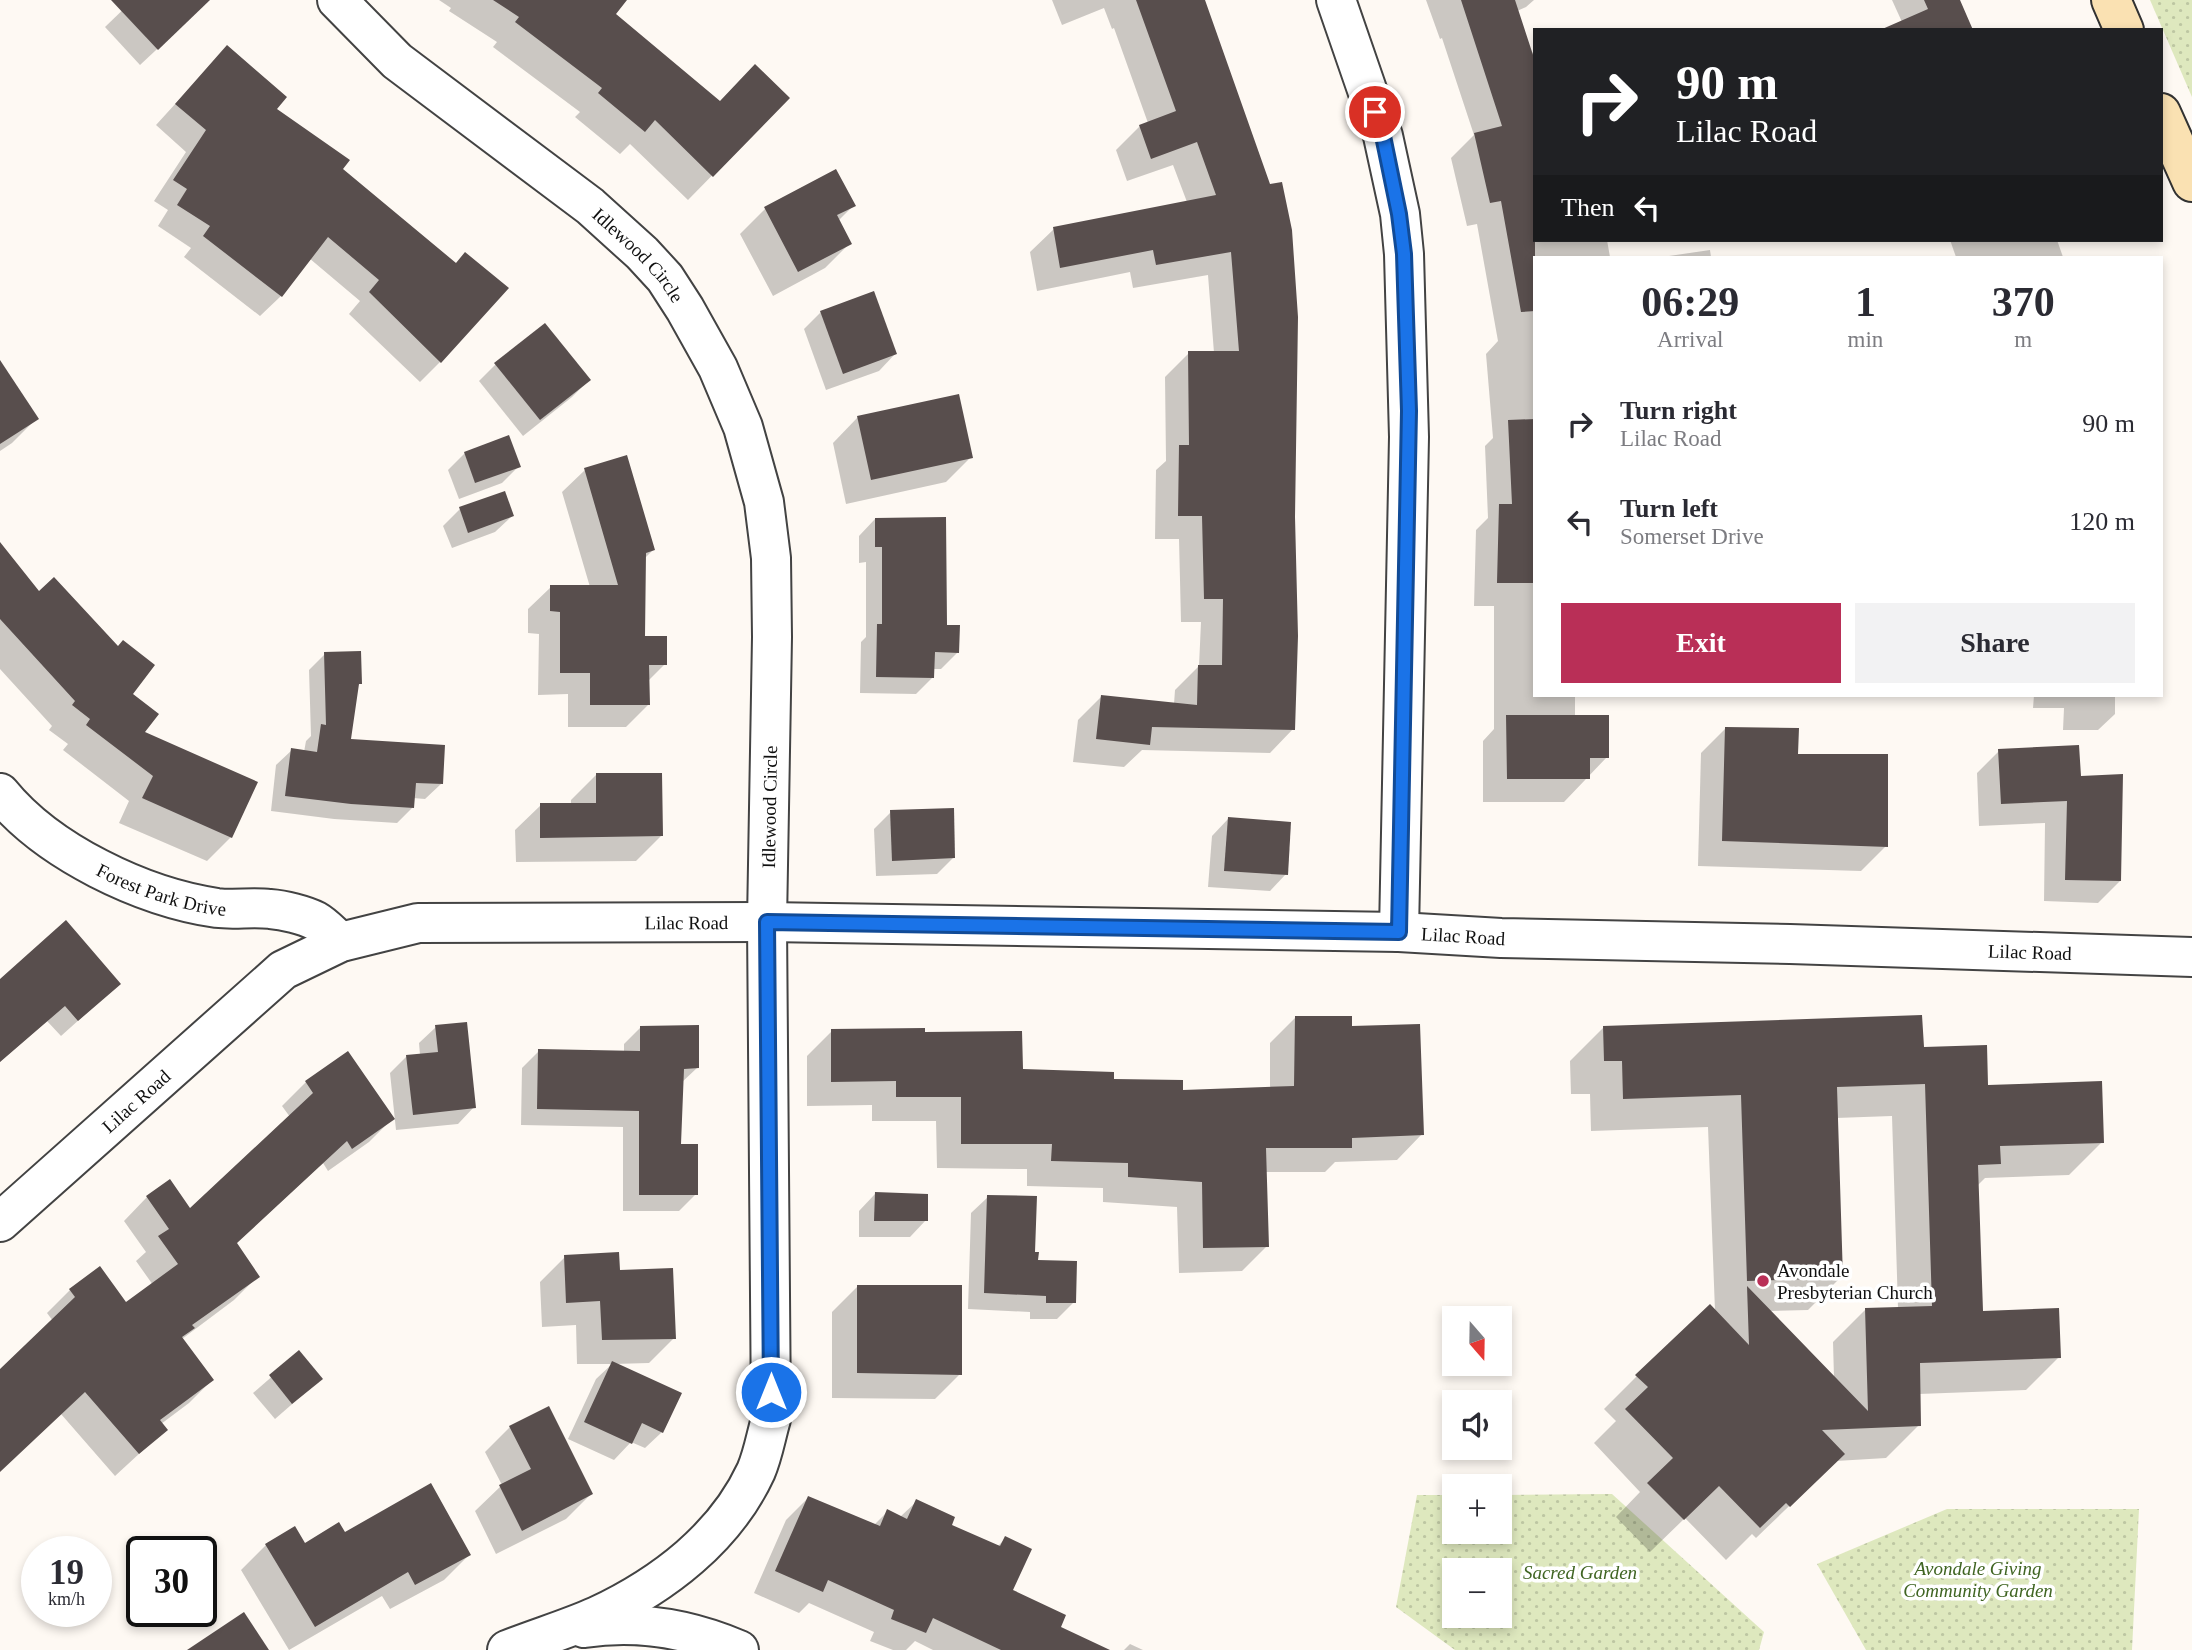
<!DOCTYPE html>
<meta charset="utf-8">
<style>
body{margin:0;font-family:"Times New Roman",serif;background:#f2f2f3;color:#2b2b33;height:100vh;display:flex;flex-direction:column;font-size:26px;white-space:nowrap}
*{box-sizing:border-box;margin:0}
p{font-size:23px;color:#7c7c81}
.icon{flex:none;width:38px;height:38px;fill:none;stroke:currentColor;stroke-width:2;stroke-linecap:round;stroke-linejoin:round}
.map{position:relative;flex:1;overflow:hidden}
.drawer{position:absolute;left:1533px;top:256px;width:630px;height:441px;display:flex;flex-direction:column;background:#fff;border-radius:0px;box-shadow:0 4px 10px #0003}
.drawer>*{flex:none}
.hud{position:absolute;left:1533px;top:28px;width:630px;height:214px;border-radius:0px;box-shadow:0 4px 10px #0003;background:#202124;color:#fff;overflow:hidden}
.needle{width:46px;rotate:160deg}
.buttons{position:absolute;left:1442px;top:1306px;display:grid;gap:14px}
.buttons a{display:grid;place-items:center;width:70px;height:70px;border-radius:0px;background:#fff;box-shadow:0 4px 10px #0003;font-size:35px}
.speed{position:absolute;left:21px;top:1536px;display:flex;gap:14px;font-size:35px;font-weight:700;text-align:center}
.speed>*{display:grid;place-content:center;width:91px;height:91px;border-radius:50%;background:#fff;box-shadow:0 4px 10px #0003;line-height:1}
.speed small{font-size:18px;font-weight:400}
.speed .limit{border:4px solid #111;border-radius:10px;background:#fff;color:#111}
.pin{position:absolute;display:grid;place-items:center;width:60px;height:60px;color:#fff;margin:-30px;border:4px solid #fff;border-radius:50%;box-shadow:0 2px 7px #0007}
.me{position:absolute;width:77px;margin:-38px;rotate:0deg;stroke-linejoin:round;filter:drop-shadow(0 0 5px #0008)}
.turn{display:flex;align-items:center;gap:24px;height:147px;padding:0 28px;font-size:32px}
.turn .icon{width:91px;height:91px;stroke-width:2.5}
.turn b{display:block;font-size:49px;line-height:60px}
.then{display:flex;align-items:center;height:66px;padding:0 28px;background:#0003;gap:14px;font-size:26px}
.eta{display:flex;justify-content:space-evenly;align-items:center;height:119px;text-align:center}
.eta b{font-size:42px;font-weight:700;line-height:49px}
.cta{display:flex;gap:14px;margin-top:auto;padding:14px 28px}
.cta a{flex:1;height:80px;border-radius:0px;background:#b92f57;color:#fff;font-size:28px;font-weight:700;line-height:80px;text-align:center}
.cta a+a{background:#f2f2f3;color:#2b2b33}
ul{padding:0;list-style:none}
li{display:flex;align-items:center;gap:21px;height:98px;padding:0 28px}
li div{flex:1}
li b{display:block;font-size:26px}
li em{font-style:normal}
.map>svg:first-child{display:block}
.park{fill:url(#park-dots);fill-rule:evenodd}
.shadow{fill:#0003;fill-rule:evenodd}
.building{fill:#584e4d}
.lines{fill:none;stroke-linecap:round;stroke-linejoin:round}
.street-casing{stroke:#434343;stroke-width:42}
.secondary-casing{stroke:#323232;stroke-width:42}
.street{stroke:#fff;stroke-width:38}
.secondary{stroke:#fae1b2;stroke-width:38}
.route-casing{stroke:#114b97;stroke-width:18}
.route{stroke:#1a73e8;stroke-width:12}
.poi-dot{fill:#b92f57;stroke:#fff;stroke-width:2.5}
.labels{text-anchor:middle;stroke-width:7;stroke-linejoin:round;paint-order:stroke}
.street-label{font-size:19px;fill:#101010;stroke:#fff}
.poi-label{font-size:19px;fill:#101010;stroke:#fff;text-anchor:start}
.park-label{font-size:19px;font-style:italic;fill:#406523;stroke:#fff}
</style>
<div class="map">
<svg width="2192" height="1650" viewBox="0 0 2192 1650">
<defs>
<pattern id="park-dots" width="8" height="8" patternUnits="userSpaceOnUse" patternTransform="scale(1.75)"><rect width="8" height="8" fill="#dee8be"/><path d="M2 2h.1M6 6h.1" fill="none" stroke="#bdc6a2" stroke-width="1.8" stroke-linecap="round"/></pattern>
</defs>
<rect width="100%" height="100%" fill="#fef9f3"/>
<g class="park">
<polygon points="2150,0 2192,0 2192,97"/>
<path d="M1612 1494 1764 1632 1759 1650H1455L1396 1607 1417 1495H1454V1531H1500V1495ZM1454 1570H1500V1615H1454Z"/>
<polygon points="1947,1509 2139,1509 2132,1650 1866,1650 1817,1564"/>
</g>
<g class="shadow">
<polygon points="133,0 196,0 185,23 140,65 105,27"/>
<polygon points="439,0 603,0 614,14 719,103 788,98 688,200 630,144 620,154 575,117 580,112 493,47 497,42 449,11 451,8"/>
<polygon points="1052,0 1203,0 1293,517 1293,729 1270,753 1142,750 1124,767 1073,762 1078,720 1101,697 1174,704 1175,690 1199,666 1201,622 1181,622 1179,539 1155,539 1156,470 1166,461 1165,377 1189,353 1214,353 1208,275 1133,288 1130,272 1037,291 1030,252 1054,229 1187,202 1173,165 1127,181 1116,150 1140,126 1148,123 1114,28 1112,29 1104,8 1062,25"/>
<polygon points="1426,0 1534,0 1526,7 1517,11 1531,53 1535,52 1535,240 1607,240 1610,257 1535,257 1535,695 1575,695 1575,716 1607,757 1564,802 1483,802 1483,741 1494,729 1494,606 1474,606 1476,530 1488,518 1485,446 1493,438 1486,354 1498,341 1477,224 1467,226 1451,158 1474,135 1442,38 1440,39"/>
<polygon points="1892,0 1958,0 1902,22"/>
<polygon points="227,47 275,109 341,169 440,362 420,382 349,314 360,301 309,258 281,296 260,316 184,257 191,248 158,226 168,210 154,201 186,152 156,125"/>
<polygon points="836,172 854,205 838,221 850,243 825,268 773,296 740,234 765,209"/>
<polygon points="1950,240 2057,240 2063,257 1956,257"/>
<polygon points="1710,250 1711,257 1667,257 1669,256"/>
<polygon points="821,312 895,354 879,371 826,390 804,329"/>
<polygon points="0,363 36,419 12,443 0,451"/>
<polygon points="496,364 589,380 572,397 523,436 479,381"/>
<polygon points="858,417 971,457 946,482 846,504 833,443"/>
<polygon points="465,453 519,466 502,483 459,499 448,470"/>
<polygon points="585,470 653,550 645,558 644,638 665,664 648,681 649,704 626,727 568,727 568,694 538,695 539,634 528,633 528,609 551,587 590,587 562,492"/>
<polygon points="460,509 512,516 495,532 452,548 443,526"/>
<polygon points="875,519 945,627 958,652 941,669 933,669 932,678 916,694 860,693 861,642 866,637 866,562 859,563 859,536"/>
<polygon points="0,545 38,594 130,694 142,732 231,837 207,861 119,823 129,801 63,750 68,744 49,730 52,726 0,669"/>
<polygon points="325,654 360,683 356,687 349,741 441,784 425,799 413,798 412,808 397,823 334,819 271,811 276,765 292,750 304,752 306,741 311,736 309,670"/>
<polygon points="2034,695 2115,695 2115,714 2098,730 2063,730 2064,708 2033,708"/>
<polygon points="1726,728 1796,756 1886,846 1861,871 1698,866 1701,753"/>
<polygon points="1999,751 2079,778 2120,881 2098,903 2044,901 2045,823 1979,826 1977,773"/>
<polygon points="596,775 661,836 636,861 516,862 515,830 541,805 571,805 571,800"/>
<polygon points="891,812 954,857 937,874 876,876 874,829"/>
<polygon points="1228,819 1286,874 1270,891 1208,887 1212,836"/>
<polygon points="0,981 119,984 61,1036 47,1021 0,1062"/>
<polygon points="1295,1018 1350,1028 1422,1134 1397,1160 1335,1162 1325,1172 1265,1172 1267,1246 1242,1271 1179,1273 1177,1207 1103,1202 1103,1188 1027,1186 1027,1169 937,1168 936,1121 872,1121 872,1105 807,1106 807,1056 832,1031 923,1034 1021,1071 1181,1091 1270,1089 1270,1043"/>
<polygon points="436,1027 474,1107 458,1124 396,1130 390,1073 407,1056 420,1055 419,1043"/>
<polygon points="641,1027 697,1068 681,1083 679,1146 696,1194 679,1211 623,1211 623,1127 521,1125 522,1068 539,1051 624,1053 624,1044"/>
<path d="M1603 1028 1922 1049 1986 1087 2102 1142 2069 1175 1985 1178 1977 1186 1982 1313 2059 1357 2026 1390 1919 1394V1425L1886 1458 1836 1461 1756 1538 1752 1534 1726 1560 1685 1518 1650 1552 1616 1517 1640 1492 1594 1443 1616 1421 1604 1409 1637 1376 1715 1311 1708 1127 1591 1131 1590 1094H1571L1570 1061ZM1892 1116 1898 1308 1866 1309 1833 1342 1834 1378 1769 1311 1808 1310 1841 1277 1836 1118Z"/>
<polygon points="348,1054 393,1118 369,1142 328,1171 323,1163 235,1244 258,1276 234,1300 182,1339 212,1380 189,1403 161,1424 166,1429 115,1476 61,1414 0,1471 0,1371 53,1321 47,1313 70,1290 126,1305 153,1285 136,1261 146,1252 124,1221 147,1197 170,1181 190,1210 290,1117 282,1106 306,1082"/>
<polygon points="875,1194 926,1220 910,1237 859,1237 859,1211"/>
<polygon points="988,1197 1033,1254 1037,1261 1074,1302 1057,1319 1030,1319 1030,1312 968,1309 971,1213"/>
<polygon points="565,1257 618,1272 674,1338 649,1363 614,1364 662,1432 645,1448 631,1442 614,1460 568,1439 596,1379 612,1364 577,1364 576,1325 542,1327 540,1282"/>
<polygon points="857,1287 960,1374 935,1399 832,1398 832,1312"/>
<polygon points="299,1353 321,1379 275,1419 253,1393"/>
<polygon points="510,1427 591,1494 566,1519 496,1554 475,1511 502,1485 485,1452"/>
<polygon points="808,1498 874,1525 888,1511 900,1517 916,1502 950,1525 997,1547 1005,1539 1010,1591 1058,1628 1106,1650 933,1650 915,1641 906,1650 893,1650 870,1641 874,1632 809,1603 799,1613 754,1593 786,1520"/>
<polygon points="344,1534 469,1555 444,1580 390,1609 382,1596 289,1650 241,1570 266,1545 304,1545"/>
<polygon points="1130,1644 1143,1650 1124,1650"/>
</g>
<g class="building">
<polygon points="111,0 210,0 158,50"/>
<polygon points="493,0 627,0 616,14 720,101 755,64 790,98 713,177 655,120 645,132 598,93 602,88 515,22 519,17"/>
<polygon points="1136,0 1205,0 1270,184 1282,182 1292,230 1298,317 1295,517 1298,636 1295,730 1152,727 1150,745 1096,739 1101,695 1197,705 1198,665 1222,665 1223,599 1204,599 1202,516 1178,516 1179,445 1189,445 1188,351 1239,351 1231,252 1156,265 1153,250 1060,268 1053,227 1216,195 1197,142 1151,159 1139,125 1176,111"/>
<polygon points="1461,0 1515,0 1535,61 1535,311 1521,312 1501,201 1490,203 1474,133 1502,126"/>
<polygon points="1924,0 1960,0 1973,30 1880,30 1928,9"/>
<polygon points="227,45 287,97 277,109 350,160 343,169 456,263 465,252 509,288 441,363 369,292 379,280 328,237 282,297 203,236 210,226 177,205 187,189 173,180 206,130 175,104"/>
<polygon points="836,169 856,206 837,215 852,244 798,272 764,207"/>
<polygon points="874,291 897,354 843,374 820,311"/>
<polygon points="545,323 591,380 540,420 494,363"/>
<polygon points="0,360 39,419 0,444"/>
<polygon points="959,394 973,458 871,480 857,416"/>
<polygon points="1535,419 1535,583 1497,583 1499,504 1512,504 1508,420"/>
<polygon points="509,435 521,467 475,483 464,452"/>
<polygon points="627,455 655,550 646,553 645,636 667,636 667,665 649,665 650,705 590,705 590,673 560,673 560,612 550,611 550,585 618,585 584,468"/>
<polygon points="505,491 514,516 468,533 459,507"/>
<polygon points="946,517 947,625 960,625 959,653 935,652 934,678 876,677 877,624 882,624 882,547 875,547 875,518"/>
<polygon points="0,542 39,591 54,577 118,646 123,640 155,665 133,694 159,714 145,732 258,782 232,838 142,798 153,776 86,725 90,719 72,705 75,701 0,619"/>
<polygon points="361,651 362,684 359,684 351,739 445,745 443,784 416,783 414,808 351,804 285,796 291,748 317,752 321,724 326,725 324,652"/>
<polygon points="1506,715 1609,715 1609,758 1590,758 1590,779 1507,779"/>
<polygon points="1725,727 1799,728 1798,754 1888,754 1888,847 1722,841"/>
<polygon points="2079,745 2081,776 2123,774 2121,881 2065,880 2067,801 2001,804 1998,749"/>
<polygon points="596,773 662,773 663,836 540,838 540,803 596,803"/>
<polygon points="954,808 955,858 892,861 890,810"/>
<polygon points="1228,817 1291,822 1288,875 1224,871"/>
<polygon points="66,920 121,984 78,1021 65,1006 0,1062 0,979"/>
<polygon points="1922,1015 1924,1047 1987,1045 1988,1085 2102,1081 2104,1143 2000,1146 2001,1164 1978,1165 1983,1311 2059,1308 2061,1358 1920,1363 1921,1426 1822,1430 1845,1454 1790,1507 1786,1503 1760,1528 1719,1486 1684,1520 1647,1483 1673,1458 1625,1409 1648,1387 1635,1375 1710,1304 1749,1345 1747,1286 1868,1411 1865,1308 1932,1306 1925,1084 1837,1087 1843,1278 1747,1281 1741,1095 1623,1099 1622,1061 1604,1061 1603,1026"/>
<polygon points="1295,1016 1352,1016 1352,1026 1420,1024 1424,1135 1352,1138 1352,1148 1266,1148 1269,1247 1203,1248 1202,1182 1128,1177 1128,1163 1051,1161 1052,1144 961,1144 961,1097 896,1097 896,1081 831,1082 831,1029 925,1028 925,1032 1022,1031 1023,1069 1114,1072 1114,1079 1183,1080 1183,1090 1294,1086"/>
<polygon points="467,1022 476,1108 413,1115 406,1055 438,1052 435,1025"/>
<polygon points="699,1025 699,1068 684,1069 681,1144 698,1144 698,1195 639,1195 639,1111 537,1109 538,1049 640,1051 640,1026"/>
<polygon points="348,1051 395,1119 352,1149 347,1141 237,1243 260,1277 192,1325 195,1328 182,1337 214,1380 160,1420 168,1430 139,1454 85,1392 0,1472 0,1369 75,1297 69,1289 100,1266 126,1302 178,1264 158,1236 169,1229 146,1196 170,1179 190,1208 313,1093 305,1081"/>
<polygon points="875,1192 928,1194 928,1221 874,1221"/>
<polygon points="987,1195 1037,1196 1035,1252 1039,1252 1038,1260 1077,1261 1076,1303 1046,1303 1046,1296 984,1293"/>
<polygon points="619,1252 620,1270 673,1268 676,1339 602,1340 600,1301 566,1303 564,1255"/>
<polygon points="857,1285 962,1285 962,1375 857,1373"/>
<polygon points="299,1350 323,1379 292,1404 269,1375"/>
<polygon points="612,1361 682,1393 663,1433 642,1423 632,1444 584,1422"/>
<polygon points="549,1406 593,1494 522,1531 499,1485 531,1469 509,1426"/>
<polygon points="431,1483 471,1555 415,1585 408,1572 315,1627 265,1544 295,1526 305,1543 339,1522 345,1532"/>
<polygon points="808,1496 880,1526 887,1509 907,1519 916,1499 955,1517 952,1525 1000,1546 1005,1536 1032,1549 1013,1590 1066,1615 1061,1627 1110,1650 1001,1650 933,1618 926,1633 891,1619 894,1610 828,1580 823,1592 775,1571"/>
<polygon points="244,1612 269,1650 187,1650"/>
</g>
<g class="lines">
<g class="street-casing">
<g id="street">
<path id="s1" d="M337 0 397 61 590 206 642 253 665 278 685 309 718 368 743 427 764 502 771 558 772 637 767 922 771 1419C766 1436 763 1455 756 1471 725 1538 663 1585 597 1616 568 1629 537 1638 507 1650"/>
<polyline points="1336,0 1383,136 1400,214 1404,254 1409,437 1399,932"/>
<path id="s2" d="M0 793C48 852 142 897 217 908 234 910 253 907 270 909 284 910 304 915 316 921 325 926 333 936 341 942"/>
<path id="s3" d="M0 1222 283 970 341 942 418 923 767 922 1399 932 1501 938 1790 944 2192 957"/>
<path d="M584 1628C637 1620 690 1629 739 1650"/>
</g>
</g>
<g class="secondary-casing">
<g id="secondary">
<polyline points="2111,0 2124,30"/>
<polyline points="2161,113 2192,182"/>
</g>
</g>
<use href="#street" class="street"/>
<use href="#secondary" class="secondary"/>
</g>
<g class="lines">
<g class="route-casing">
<polyline id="route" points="771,1392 767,922 1399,932 1409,411 1404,254 1399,214 1383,136 1375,112"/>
</g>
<use href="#route" class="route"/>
</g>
<circle class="poi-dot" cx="1763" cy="1281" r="7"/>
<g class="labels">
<g class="street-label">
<text dy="7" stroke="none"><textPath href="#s1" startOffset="396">Idlewood Circle</textPath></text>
<text transform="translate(769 807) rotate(-89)" y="7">Idlewood Circle</text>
<text dy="7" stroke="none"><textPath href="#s2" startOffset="192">Forest Park Drive</textPath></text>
<text dy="7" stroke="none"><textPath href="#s3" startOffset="791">Lilac Road</textPath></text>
<text dy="7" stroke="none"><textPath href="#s3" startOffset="1568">Lilac Road</textPath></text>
<text dy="7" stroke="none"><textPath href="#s3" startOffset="2135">Lilac Road</textPath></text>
<text dy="7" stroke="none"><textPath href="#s3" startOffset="182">Lilac Road</textPath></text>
</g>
<g class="poi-label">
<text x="1777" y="1277">Avondale<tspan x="1777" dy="22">Presbyterian Church</tspan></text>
</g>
<g class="park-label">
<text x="1978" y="1575">Avondale Giving<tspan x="1978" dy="22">Community Garden</tspan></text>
<text x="1580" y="1579">Sacred Garden</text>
</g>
</g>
</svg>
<div class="buttons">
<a><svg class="needle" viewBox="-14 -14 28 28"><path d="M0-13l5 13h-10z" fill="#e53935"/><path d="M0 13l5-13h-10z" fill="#7c7c81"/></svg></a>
<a><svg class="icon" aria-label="sound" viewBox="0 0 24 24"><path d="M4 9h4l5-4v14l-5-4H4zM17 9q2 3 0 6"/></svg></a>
<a>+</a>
<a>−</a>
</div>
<div class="speed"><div>19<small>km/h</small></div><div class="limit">30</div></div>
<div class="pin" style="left:1375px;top:112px;background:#d93025"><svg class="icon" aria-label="arrive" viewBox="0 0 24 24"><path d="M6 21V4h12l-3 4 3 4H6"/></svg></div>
<svg class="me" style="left:771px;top:1392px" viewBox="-20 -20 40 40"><circle r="17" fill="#1a73e8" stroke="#fff" stroke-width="3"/><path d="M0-11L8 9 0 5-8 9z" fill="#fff"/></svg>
<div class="hud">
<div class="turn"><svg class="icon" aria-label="right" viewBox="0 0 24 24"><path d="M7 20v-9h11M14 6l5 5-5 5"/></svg><div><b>90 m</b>Lilac Road</div></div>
<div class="then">Then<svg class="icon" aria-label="left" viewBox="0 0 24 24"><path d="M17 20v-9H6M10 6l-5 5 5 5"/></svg></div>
</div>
<section class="drawer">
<div class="eta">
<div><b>06:29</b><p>Arrival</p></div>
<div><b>1</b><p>min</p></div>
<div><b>370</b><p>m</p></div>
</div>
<ul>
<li><svg class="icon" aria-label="right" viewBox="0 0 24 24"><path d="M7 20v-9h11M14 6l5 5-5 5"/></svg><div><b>Turn right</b><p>Lilac Road</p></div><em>90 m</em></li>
<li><svg class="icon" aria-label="left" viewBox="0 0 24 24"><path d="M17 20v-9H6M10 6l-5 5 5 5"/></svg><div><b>Turn left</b><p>Somerset Drive</p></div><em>120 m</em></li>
</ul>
<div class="cta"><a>Exit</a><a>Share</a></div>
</section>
</div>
